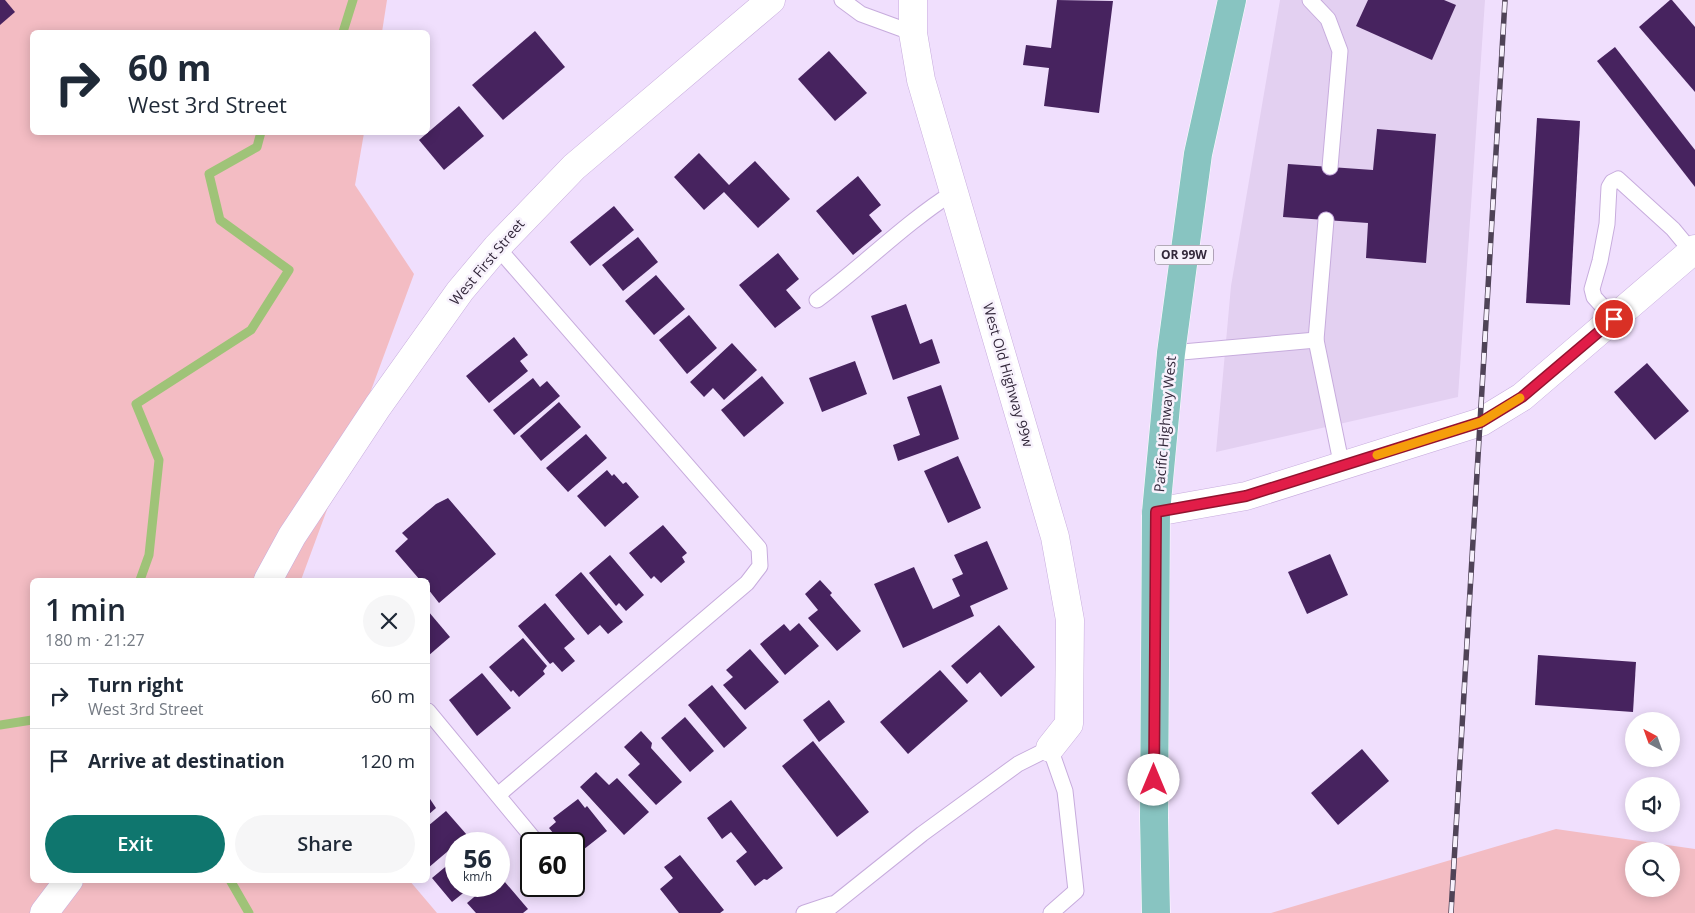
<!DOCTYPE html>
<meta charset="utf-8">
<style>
body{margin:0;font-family:"Open Sans",sans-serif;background:#f6f6f7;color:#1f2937;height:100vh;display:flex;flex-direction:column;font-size:19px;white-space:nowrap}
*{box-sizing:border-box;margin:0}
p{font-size:16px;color:#747a83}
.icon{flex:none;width:28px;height:28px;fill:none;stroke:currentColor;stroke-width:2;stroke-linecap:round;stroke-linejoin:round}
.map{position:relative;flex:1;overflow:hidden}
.details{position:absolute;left:30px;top:578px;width:400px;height:305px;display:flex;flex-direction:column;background:#fff;border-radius:8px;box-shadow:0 2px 12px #0003}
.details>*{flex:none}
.top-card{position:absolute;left:30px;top:30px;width:400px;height:105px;border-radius:8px;box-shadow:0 2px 12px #0003;background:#fff;color:#1f2937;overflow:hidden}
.needle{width:32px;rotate:319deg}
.controls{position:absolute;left:1625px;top:712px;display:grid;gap:10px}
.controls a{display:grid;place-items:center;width:55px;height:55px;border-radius:50%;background:#fff;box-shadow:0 2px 12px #0003;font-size:25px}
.speed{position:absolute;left:445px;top:832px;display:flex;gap:10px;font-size:25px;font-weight:700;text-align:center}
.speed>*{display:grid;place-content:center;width:65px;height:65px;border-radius:50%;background:#fff;box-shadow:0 2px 12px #0003;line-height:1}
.speed small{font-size:12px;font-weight:400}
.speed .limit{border:2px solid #111;border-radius:8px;background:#fff;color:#111}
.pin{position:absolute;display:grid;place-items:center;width:42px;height:42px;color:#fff;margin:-21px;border:2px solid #fff;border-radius:50%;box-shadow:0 1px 5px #0007}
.me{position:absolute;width:55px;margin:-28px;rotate:0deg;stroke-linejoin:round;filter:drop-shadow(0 0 4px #0008)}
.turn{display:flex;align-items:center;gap:18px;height:105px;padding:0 15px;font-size:22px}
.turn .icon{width:65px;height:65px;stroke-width:2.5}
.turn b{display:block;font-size:35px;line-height:42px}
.round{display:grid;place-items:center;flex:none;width:52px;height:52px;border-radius:26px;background:#f6f6f7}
.headline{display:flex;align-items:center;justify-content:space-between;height:85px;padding:0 15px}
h1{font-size:30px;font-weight:600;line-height:38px}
.primary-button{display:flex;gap:10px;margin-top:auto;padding:10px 15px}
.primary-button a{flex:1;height:58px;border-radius:30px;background:#0f766e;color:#fff;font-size:20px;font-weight:600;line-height:58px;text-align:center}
.primary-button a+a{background:#f6f6f7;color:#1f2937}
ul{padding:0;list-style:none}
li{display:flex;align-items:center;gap:15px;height:65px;padding:0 15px;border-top:1px solid #e0e1e3}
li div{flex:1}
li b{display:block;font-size:19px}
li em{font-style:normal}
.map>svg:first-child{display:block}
.built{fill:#e3d0f1}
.green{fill:#f3bcc3;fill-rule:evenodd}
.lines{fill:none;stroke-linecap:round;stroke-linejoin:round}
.stream{stroke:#9fc378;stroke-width:9}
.building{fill:#47235f}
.lane-casing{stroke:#c7acdd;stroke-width:17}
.street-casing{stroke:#c7acdd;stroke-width:29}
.secondary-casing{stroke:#c7acdd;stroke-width:29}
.primary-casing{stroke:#fff;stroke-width:29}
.lane{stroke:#fff;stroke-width:15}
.street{stroke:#fff;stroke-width:28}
.secondary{stroke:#fff;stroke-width:28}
.primary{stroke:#88c4c1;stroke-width:28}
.rail-casing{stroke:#4f4357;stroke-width:5.5}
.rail{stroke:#f7f1fc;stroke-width:4;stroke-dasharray:11;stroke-linecap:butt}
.route-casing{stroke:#92132f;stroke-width:12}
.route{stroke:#e11d48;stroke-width:9}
.slow{stroke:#f59e0b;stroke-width:9}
.labels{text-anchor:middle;stroke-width:5;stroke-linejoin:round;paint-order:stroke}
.shield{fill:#f7f1fc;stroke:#6e6475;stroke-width:1}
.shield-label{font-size:12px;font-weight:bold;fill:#33283b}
.street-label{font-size:14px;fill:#33283b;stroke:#f7f1fc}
</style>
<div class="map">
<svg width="1695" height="913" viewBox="0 0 1695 913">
<rect width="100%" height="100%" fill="#f0dffd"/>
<polygon class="built" points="1280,0 1485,0 1458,397 1216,452 1231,286"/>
<g class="green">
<polygon points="4,0 387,0 382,32 32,32 32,132 364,133 355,185 414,274 301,580 32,580 32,880 409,880 437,913 0,913 0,11"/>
<path d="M1556 829 1695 849V913H1271ZM1634 851H1671V889H1634Z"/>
</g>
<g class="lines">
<g class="stream">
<polyline points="343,32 353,0"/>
<polyline points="140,580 149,555 159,460 136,404 251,330 289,270 220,220 209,174 257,147 261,132"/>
<polyline points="0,725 32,720"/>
<polyline points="230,880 249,913"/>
</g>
</g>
<g class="building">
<polygon points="0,0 5,0 15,12 0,25"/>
<polygon points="1057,0 1113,1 1099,113 1044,106 1049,68 1023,65 1026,45 1051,48"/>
<polygon points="1368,0 1444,0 1456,5 1432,60 1356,26"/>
<polygon points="1670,0 1672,0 1695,27 1695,92 1639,27"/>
<polygon points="535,31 565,67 503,120 472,85"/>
<polygon points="1615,47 1695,150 1695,187 1597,61"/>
<polygon points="829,51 867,93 835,121 798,79"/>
<polygon points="459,106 484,136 444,170 419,140"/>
<polygon points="1537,118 1580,121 1570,305 1526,303"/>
<polygon points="1377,129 1436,134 1426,263 1366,258 1368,223 1283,217 1288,164 1373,170"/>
<polygon points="699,153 729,185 755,161 790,199 758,228 724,192 704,210 674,177"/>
<polygon points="858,176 881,205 869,215 882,231 853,255 816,211"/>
<polygon points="614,206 634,230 590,266 570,242"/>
<polygon points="638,237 658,262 623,291 602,265"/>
<polygon points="778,253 799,279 786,290 801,308 775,328 739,285"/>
<polygon points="656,275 685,309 654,335 625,301"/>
<polygon points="906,304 920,344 932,339 940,363 893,380 871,316"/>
<polygon points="689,315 717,348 687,374 659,340"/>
<polygon points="514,337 528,355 520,361 528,371 489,403 466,376"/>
<polygon points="732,343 757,370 724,400 713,388 704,397 690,382"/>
<polygon points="855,361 867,394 822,412 809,378"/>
<polygon points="1647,363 1689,411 1655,440 1614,392"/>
<polygon points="762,376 784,403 744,437 721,410"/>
<polygon points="533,378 540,387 547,381 560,396 514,435 493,410"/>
<polygon points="941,385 959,439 898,461 893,445 920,435 907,397"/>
<polygon points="559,402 581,427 541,461 520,436"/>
<polygon points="586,434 607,458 568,492 546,468"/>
<polygon points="958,456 981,508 948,523 924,471"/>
<polygon points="607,470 612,476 614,474 623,484 626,482 639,497 605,527 577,496"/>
<polygon points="448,498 496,554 439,603 428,589 428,580 420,580 395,551 408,539 402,533 436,504"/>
<polygon points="663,525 687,553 682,557 685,562 661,583 654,576 651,579 629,553"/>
<polygon points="987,541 1008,589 970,606 974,616 903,648 874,584 914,567 933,609 960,596 952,579 963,574 954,555"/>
<polygon points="1330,554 1348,595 1307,614 1288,572"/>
<polygon points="610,555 644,595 626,611 619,603 616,606 589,573"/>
<polygon points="581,572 623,622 608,634 600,625 588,635 555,595"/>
<polygon points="820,580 832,593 830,595 861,631 837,651 808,618 818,610 805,594"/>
<polygon points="545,603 575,639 564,648 575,661 562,672 553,662 550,664 518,626"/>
<polygon points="428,611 450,637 428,656"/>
<polygon points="799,623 819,646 785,675 760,644 784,624 790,631"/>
<polygon points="999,625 1035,667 1001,697 980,672 967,684 951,666"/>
<polygon points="523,638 547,666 543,671 545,674 519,697 513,690 511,692 489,667"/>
<polygon points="750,649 779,682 745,710 723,685 733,677 726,670"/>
<polygon points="1538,655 1636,662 1633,712 1535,705"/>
<polygon points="940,670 968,701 908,754 880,722"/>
<polygon points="482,673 511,708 477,736 449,700"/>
<polygon points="712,685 747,728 724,748 688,705"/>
<polygon points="829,700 845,722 819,742 803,720"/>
<polygon points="685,717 714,751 690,772 661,738"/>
<polygon points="641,731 652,743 651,748 682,782 656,805 628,775 640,764 624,747"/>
<polygon points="813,741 869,812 837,837 782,766"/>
<polygon points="1362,749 1389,781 1338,825 1311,793"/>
<polygon points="596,772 609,785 617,778 649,812 624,835 580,787"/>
<polygon points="428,796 436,808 428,815"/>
<polygon points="578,799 585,808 587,806 607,831 574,857 574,844 562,844 549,828 556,822 553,818"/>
<polygon points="731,800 783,868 767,880 764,879 755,886 736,861 747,852 731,832 722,839 707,818"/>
<polygon points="446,811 467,835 428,868 428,826"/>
<polygon points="680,855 724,910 720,913 679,913 660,889 673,878 664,867"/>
<polygon points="456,858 456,886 472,886 452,902 432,878"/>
<polygon points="499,875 528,909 523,913 476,913 467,903 487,886 499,886"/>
</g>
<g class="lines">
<g class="lane-casing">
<g id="lane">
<polyline points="842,0 861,14 913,33"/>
<polyline points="1310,0 1328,19 1340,51 1330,167"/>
<polyline points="1326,220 1316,340 1342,467"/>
<polyline points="497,247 759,548 760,566 747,583 498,795"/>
<path d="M817 300C864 265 905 223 954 192"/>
<polyline points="1614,319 1594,297 1592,289 1600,261 1607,224 1609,187 1612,182 1618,179 1673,229 1692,252"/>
<polyline points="1171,353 1316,340"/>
<polyline points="428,711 538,844"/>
<polyline points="804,913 831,904"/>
<polyline points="823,913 922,834 1018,764 1050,748 1065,791 1076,891 1051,913"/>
</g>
</g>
<g class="street-casing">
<polyline id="street" points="913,0 913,33 921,80 1055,537 1070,620 1069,724 1050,748"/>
</g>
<g class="secondary-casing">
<g id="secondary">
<polyline points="1156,512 1246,496 1481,422 1522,397 1695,249"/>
<polyline points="268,580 292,536 378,406 460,291 497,247 574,167 771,0"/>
<polyline points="44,913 69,880"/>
</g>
</g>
<g class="primary-casing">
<polyline id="primary" points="1156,913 1154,818 1156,512 1171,353 1198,154 1232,0"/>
</g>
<use href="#lane" class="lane"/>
<use href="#street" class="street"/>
<use href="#secondary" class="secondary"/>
<use href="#primary" class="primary"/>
<g class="rail-casing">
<polyline id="rail" points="1451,913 1505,0"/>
</g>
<use href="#rail" class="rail"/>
</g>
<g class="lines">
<g class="route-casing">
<polyline id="route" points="1154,780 1156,512 1246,496 1481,422 1522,397 1614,319"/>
</g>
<use href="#route" class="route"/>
<polyline class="slow" points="1377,455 1481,422 1520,398"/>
</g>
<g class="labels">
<rect class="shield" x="1155" y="245.5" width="58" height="19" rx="4"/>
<g class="shield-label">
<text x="1184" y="259">OR 99W</text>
</g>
<g class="street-label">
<text transform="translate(487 262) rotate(-50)" y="5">West First Street</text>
<text transform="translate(1008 375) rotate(74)" y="5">West Old Highway 99w</text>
<text transform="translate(1165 424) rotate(-85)" y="5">Pacific Highway West</text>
</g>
</g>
</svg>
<div class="controls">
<a><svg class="needle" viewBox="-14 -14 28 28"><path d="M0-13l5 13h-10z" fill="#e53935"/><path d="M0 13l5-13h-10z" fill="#747a83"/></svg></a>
<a><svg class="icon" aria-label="sound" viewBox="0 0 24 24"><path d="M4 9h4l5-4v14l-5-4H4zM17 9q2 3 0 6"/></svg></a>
<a><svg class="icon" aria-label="search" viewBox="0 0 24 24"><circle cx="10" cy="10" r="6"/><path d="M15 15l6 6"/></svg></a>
</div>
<div class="speed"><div>56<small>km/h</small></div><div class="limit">60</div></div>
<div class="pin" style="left:1614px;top:319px;background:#d93025"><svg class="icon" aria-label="arrive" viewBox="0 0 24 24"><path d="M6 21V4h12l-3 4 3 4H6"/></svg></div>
<svg class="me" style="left:1154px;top:780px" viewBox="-20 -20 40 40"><circle r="19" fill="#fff"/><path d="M0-13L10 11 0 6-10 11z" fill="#e11d48"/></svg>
<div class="top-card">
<div class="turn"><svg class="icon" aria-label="right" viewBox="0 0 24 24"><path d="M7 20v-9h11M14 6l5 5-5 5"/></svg><div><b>60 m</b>West 3rd Street</div></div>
</div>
<section class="details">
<div class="headline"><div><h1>1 min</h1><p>180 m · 21:27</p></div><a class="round"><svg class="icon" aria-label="close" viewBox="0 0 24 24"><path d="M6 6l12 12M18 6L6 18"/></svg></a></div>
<ul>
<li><svg class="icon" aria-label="right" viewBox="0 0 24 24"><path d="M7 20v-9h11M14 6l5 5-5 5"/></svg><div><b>Turn right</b><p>West 3rd Street</p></div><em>60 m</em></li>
<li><svg class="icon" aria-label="arrive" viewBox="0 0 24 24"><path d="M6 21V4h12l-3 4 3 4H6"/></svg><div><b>Arrive at destination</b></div><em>120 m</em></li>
</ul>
<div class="primary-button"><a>Exit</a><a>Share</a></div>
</section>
</div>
